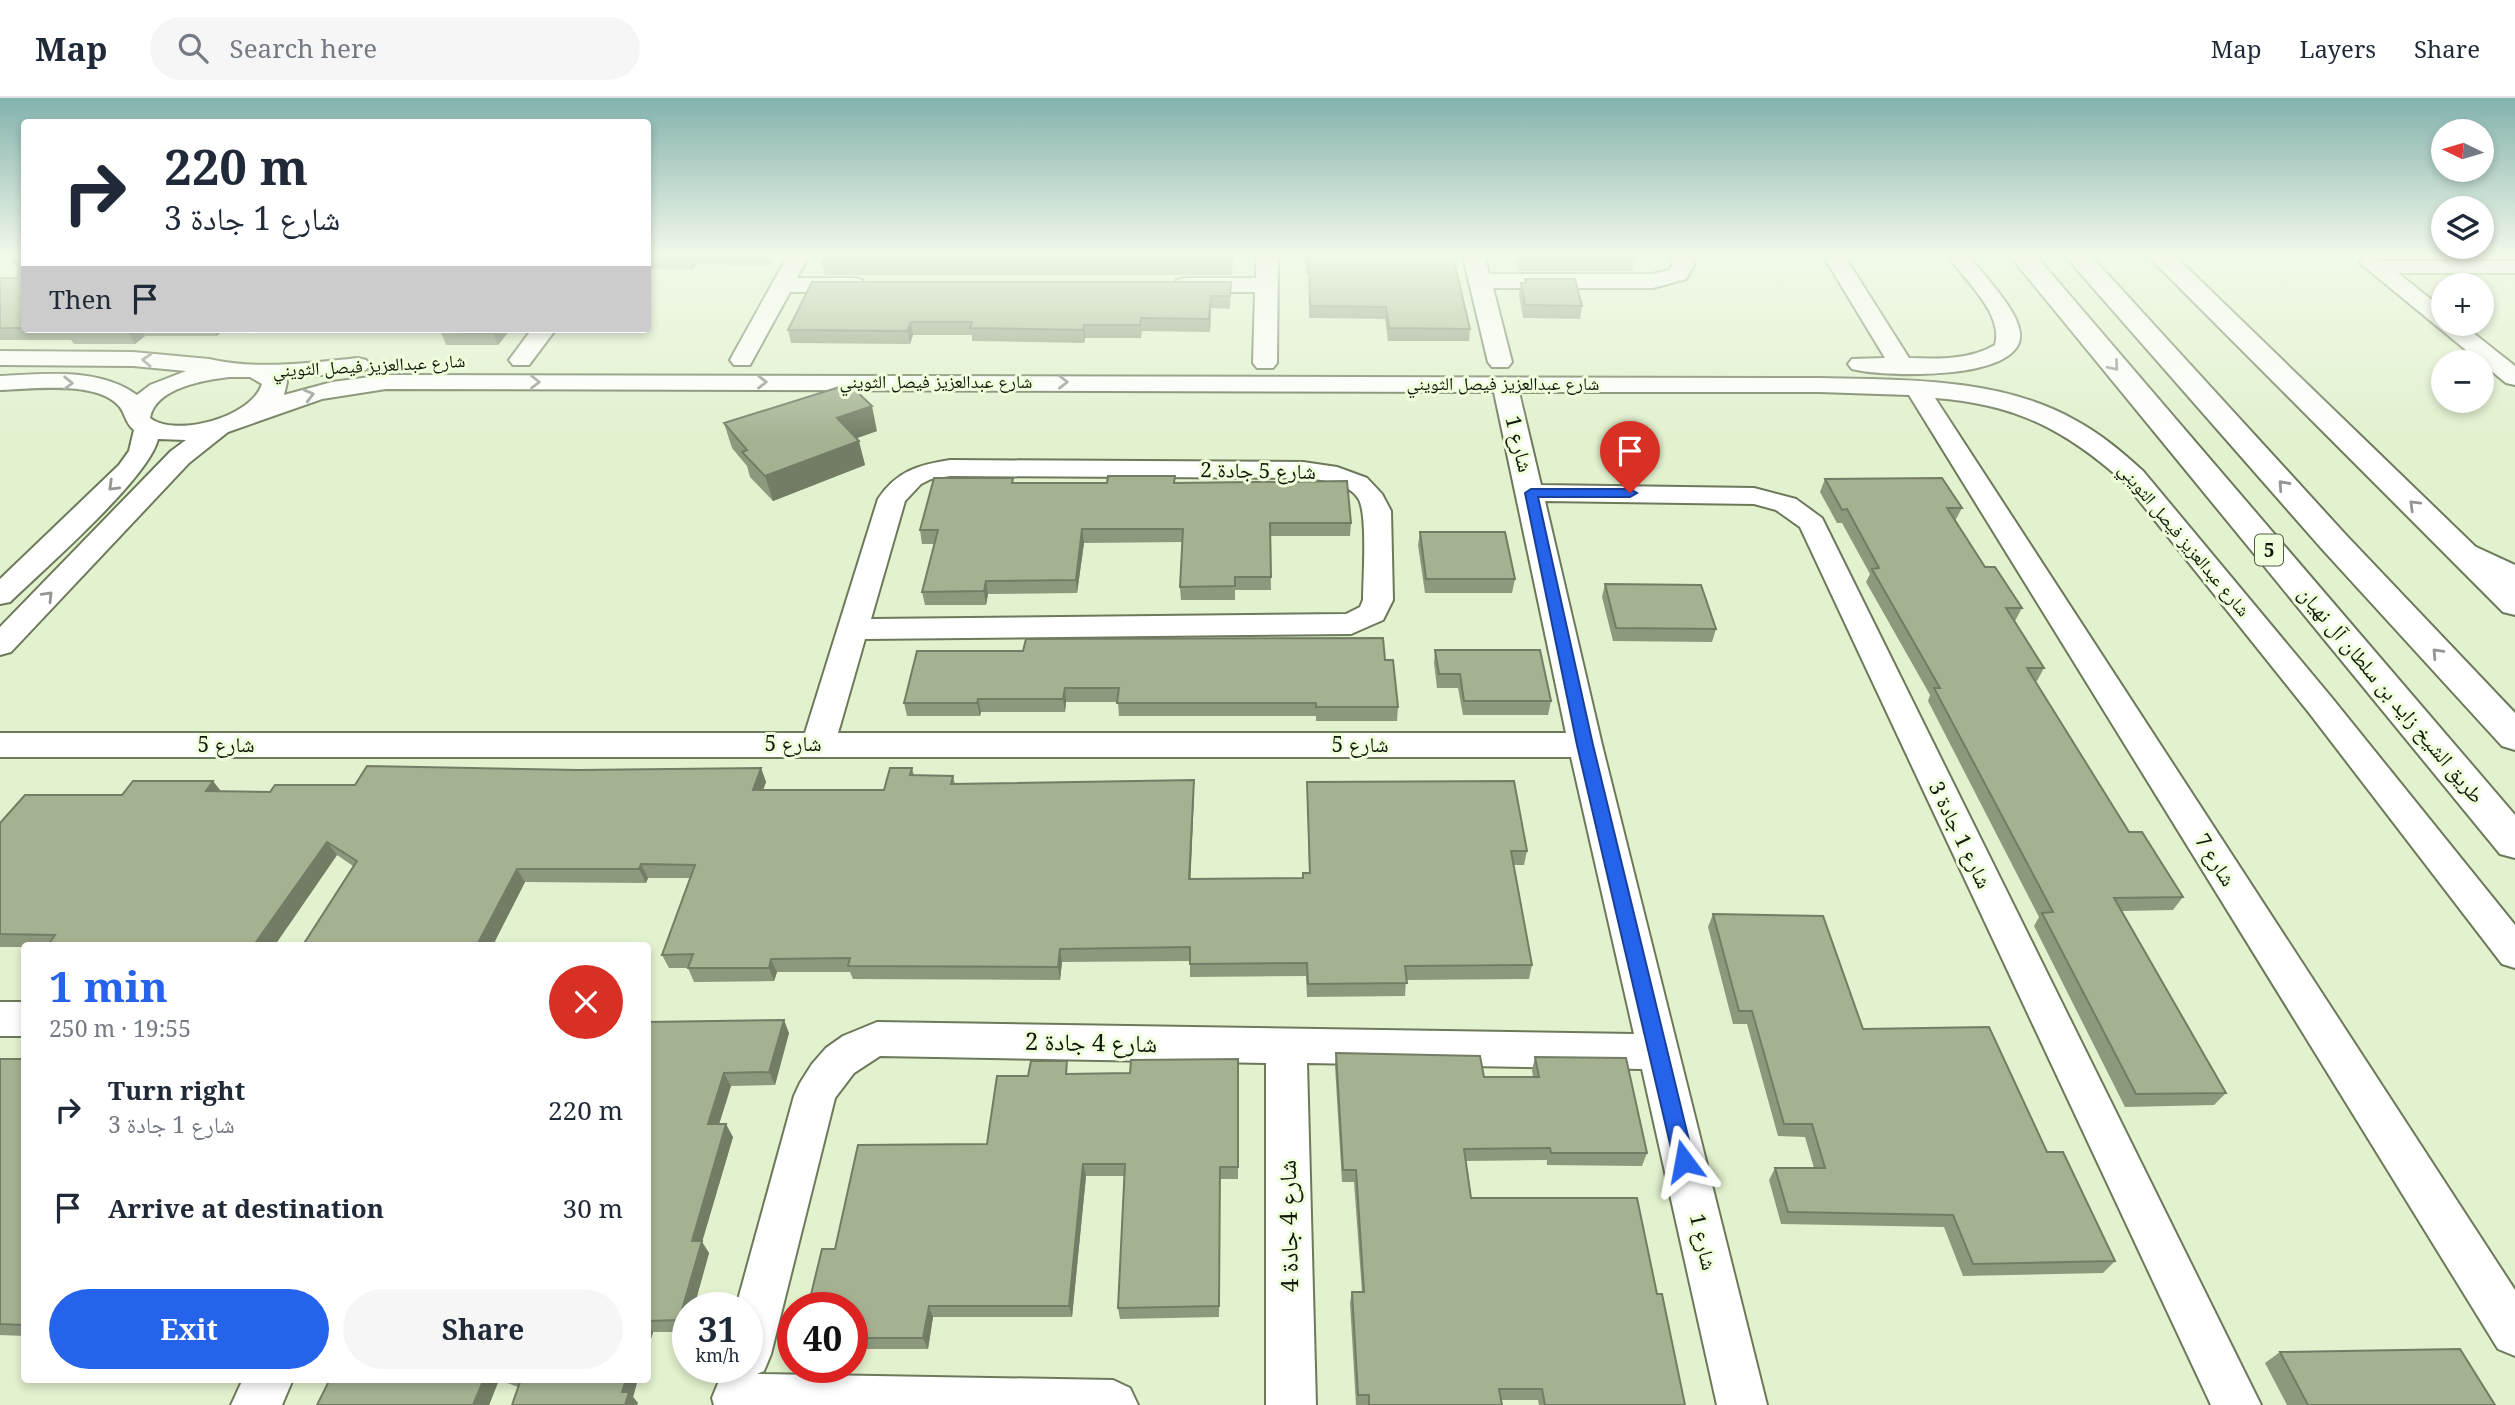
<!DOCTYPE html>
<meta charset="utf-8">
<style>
body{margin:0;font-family:"Noto Serif","Noto Naskh Arabic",serif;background:#f6f6f7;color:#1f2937;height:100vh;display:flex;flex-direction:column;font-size:26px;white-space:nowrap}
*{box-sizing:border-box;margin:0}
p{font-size:23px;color:#747a83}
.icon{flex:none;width:38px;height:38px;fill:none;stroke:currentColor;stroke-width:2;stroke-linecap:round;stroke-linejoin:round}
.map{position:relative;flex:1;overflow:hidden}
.details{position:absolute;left:21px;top:844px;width:630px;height:441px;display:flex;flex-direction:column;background:#fff;border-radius:7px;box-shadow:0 4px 10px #0003}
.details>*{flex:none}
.guide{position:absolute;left:21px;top:21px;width:630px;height:214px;border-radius:7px;box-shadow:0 4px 10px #0003;background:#fff;color:#1f2937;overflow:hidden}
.needle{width:46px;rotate:275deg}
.fabs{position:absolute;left:2431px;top:21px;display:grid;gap:14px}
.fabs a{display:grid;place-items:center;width:63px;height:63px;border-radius:50%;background:#fff;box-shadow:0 4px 10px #0003;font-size:35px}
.speed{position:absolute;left:672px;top:1194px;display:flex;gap:14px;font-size:35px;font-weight:700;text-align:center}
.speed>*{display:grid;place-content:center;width:91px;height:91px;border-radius:50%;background:#fff;box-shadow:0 4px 10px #0003;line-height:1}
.speed small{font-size:18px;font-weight:400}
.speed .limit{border:10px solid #d22;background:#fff;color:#111}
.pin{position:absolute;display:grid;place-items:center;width:60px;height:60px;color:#fff;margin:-72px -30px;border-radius:50% 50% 50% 0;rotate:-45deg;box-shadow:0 0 7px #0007}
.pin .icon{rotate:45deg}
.me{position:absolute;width:77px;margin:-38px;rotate:347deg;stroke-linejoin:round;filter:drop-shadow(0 0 5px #0008)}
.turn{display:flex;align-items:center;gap:24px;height:147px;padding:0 28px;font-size:32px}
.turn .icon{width:91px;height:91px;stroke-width:2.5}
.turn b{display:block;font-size:49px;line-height:60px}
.then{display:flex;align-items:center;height:66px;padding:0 28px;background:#0003;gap:14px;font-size:26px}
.round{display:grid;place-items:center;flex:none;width:74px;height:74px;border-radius:37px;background:#f6f6f7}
.headline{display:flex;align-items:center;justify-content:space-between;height:119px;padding:0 28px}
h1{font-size:42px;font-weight:700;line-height:52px;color:#2563eb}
.primary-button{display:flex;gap:14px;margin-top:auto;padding:14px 28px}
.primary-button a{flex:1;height:80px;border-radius:42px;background:#2563eb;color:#fff;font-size:28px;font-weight:700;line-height:80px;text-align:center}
.primary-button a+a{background:#f6f6f7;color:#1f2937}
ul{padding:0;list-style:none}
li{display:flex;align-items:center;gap:21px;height:98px;padding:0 28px}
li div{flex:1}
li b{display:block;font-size:26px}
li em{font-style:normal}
header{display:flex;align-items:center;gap:42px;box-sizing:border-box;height:98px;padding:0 35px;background:#fff;border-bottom:2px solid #e0e1e3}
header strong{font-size:33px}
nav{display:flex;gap:38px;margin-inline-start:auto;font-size:24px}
.search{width:490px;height:63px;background:#f6f6f7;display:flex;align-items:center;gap:18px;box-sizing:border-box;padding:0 24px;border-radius:38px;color:#747a83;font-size:26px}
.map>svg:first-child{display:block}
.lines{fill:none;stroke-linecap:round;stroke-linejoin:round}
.minor-casing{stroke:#6c795a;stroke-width:4}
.highway-casing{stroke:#6c795a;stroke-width:4}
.minor{fill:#fff;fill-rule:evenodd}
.highway{fill:#fff;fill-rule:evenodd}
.wall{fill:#8d997d}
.shaded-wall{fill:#737d66}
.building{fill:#a4b291;stroke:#737d66;stroke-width:2}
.oneway{stroke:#949791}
.route{fill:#2563eb;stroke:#184099;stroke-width:2}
.labels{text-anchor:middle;stroke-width:6;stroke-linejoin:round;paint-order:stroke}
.far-street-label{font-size:18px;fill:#12170b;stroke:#effedb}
.shield{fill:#effedb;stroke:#545c49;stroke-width:2}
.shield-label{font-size:19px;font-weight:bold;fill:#12170b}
.street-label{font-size:21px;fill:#12170b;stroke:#effedb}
.near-street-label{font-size:24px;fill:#12170b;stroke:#effedb}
</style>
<header>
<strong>Map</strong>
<div class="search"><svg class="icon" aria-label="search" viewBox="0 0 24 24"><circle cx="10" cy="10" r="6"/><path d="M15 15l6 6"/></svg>Search here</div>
<nav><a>Map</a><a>Layers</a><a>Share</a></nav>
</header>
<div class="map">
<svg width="2515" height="1307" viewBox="0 0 2515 1307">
<rect width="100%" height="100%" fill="#e2f1ce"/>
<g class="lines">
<g class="minor-casing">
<g id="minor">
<polygon points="787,159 808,159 797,180 854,180 862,182 865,187 862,192 854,194 790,194 750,267 734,267 730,262"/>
<polygon points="1256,159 1278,159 1277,265 1273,270 1257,270 1253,265 1255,194 1185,194 1177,192 1174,187 1177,182 1185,180 1256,180"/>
<polygon points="1463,159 1485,159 1489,176 1652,176 1670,172 1672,167 1670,159 1692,159 1694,167 1686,181 1653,190 1493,190 1512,264 1508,269 1492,269 1488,264"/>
<path d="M1824 159H1845L1909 260C1938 261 1970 262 1995 247 2004 216 1965 183 1949 159H1970C1984 178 2018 212 2020 235 2025 284 1882 279 1852 271L1848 266 1852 261 1885 260Z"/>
<polygon points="2375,159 2381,163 2515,163 2515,175 2398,175 2443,211 2443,226 2462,226 2515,268 2515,287 2506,285 2360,165 2363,160"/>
<polygon points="532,231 556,231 529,267 513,267 509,262"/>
<path d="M0 253 133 254 209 261C254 272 311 265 358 260L366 262 370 267 366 272 358 274 285 280 287 284 284 297 332 284 386 277 1819 280C1903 282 1999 279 2075 322 2101 336 2122 354 2143 373L2332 600 2515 827V870L2502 866 2310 616 2125 385C2065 331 2015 306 1935 300L2515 1192V1258L2498 1251 1909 297 1819 294H1519L1541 387 1754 390 1796 401 1822 420 2261 1307H2211L1800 429 1776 412 1754 406 1545 403 1602 647 1767 1307H1717L1642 971 1307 965 1316 1307H1266V965L880 958 854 975 835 1000 771 1256 764 1273 757 1276 1113 1282 1130 1290 1138 1307H714L712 1300 719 1283 737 1276 728 1269H747V1209H736L794 998 800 985 812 966 826 950 843 938 877 924 1634 936 1571 659H0V635H805L878 401C897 373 918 367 950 362L1303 364 1337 369 1367 380 1382 396 1391 413 1393 502 1383 522 1351 536 865 541 838 635H1566L1494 294 386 291 322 301 228 334 189 365 11 554 0 557V529L171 353 186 342 158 341C149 380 44 471 10 504L0 506V481L119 367 129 353 134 332C124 324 126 314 117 306 93 283 32 291 0 292V278C45 276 98 269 137 297L150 287 186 273 133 268 0 267ZM229 279H250L262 286C252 319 176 340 150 320 155 290 204 282 229 279ZM950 378 1303 380C1321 382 1346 383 1358 400 1368 414 1363 481 1363 502L1360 509 1346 516 871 521 905 403 921 386 931 381Z"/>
<polygon points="2461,442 2515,467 2515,488 2451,457 2447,451 2451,445"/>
<rect x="0" y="904" width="24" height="34"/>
<polygon points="243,1281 293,1281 282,1307 231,1307"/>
</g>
</g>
<g class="highway-casing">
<g id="highway">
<polygon points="2011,159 2037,159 2515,717 2515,760 2500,756"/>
<polygon points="2066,159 2092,159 2346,437 2515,615 2515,652 2502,648 2322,451"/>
<polygon points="2149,159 2176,159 2515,487 2515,517 2503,514"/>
</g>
</g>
<use href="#minor" class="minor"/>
<use href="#highway" class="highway"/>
</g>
<g class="wall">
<polygon points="24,159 24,231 224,231 217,238 145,238 135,246 74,246 71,242 0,242 0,180 18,180 18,171 13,163"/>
<polygon points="648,159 774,159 769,168 698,166 693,172 648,171"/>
<polygon points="825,159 1233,159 1232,177 825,177 822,166"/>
<polygon points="1305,159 1453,159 1470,231 1469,243 1388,243 1385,221 1309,220 1309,176 1306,176"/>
<polygon points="1514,159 1635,160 1632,173 1518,173"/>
<polygon points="1525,181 1582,208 1580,221 1523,220 1519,197 1521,185 1524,185"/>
<polygon points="1231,184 1230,211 1211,210 1210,234 1142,233 1141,240 1085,240 1084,245 972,243 972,237 913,237 910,246 791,245 788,232"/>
<polygon points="511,231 498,247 446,247 441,234"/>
<polygon points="724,325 877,333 857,340 865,367 773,403 750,379 747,368 732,350"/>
<polygon points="1013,380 1013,385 1175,385 1351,425 1350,438 1270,438 1271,492 1235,492 1235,502 1181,502 1180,489 1182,444 1084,445 1077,495 988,496 986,507 925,507 922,494 935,446 922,446 920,432"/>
<polygon points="1825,381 1962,410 1955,423 1985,469 2022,510 2015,523 2044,570 2037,583 2035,583 2129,734 2183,799 2173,812 2122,813 2226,995 2214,1007 2125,1009 2034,828 2039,819 1928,603 1930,597 1866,484 1870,476 1842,425 1837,425 1820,394"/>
<polygon points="1420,434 1515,481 1512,495 1425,495 1418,447"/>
<polygon points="1605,486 1716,531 1712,544 1613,543 1602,499"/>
<polygon points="1435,552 1551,603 1548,617 1463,617 1458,590 1437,590 1434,565"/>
<polygon points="1023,553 1385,562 1398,609 1397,623 1316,623 1316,618 1119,618 1118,604 1066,604 1065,614 981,614 980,618 907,618 904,605"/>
<polygon points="761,670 766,684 763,692 884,692 912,670 914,677 953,678 955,686 1194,696 1190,781 1303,780 1309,775 1307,684 1527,753 1524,767 1513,767 1532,867 1529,881 1406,882 1405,898 1307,899 1306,878 1190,879 1190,863 1062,864 1060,882 853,881 850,874 777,874 774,883 694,884 688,870 669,870 662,857 690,780 648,780 646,785 525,784 493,847 303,847 353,768 337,757 275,847 24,847 24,849 0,849 0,725 122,697 221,694 270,694 355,687 579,672"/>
<polygon points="1713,816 1863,931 2047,1054 2115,1163 2103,1175 1963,1178 1944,1129 1781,1126 1769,1082 1775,1070 1814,1070 1805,1039 1778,1038 1747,926 1733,926 1708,829"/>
<polygon points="648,924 789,935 775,987 731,988 719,1026 733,1039 702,1144 709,1155 687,1234 653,1234 648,1251"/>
<polygon points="1336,955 1484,979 1533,979 1532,972 1535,959 1647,1055 1642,1068 1547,1067 1547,1062 1466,1063 1471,1100 1657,1196 1685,1307 1539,1307 1538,1302 1501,1302 1502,1307 1356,1307 1350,1205 1352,1194 1362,1194 1354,1084 1342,1084 1335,968"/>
<polygon points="0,961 24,961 24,1238 0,1237"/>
<polygon points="1238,961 1238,1081 1220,1081 1219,1219 1120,1221 1118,1210 1124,1078 1086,1078 1072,1219 933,1219 928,1251 852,1251 852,1209 835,1151 987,1046 1028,978 1069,976 1130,975"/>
<polygon points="2280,1254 2495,1307 2287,1307 2265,1265"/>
<polygon points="330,1281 638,1281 633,1299 638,1305 518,1289 499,1282 489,1307 317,1307"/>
</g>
<g class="shaded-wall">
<polygon points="691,159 696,159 698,166 693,172 690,161"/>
<polygon points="766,159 774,159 769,168"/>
<polygon points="1211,198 1211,210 1210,234 1209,221"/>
<polygon points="911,224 913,237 910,246 907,233"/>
<polygon points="1084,227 1085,240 1084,245 1083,232"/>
<polygon points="131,231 140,231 145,238 135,246 128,234"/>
<polygon points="213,231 224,231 217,238"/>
<polygon points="496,231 511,231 498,247 493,235"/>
<polygon points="872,308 877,333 843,345 837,320"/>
<polygon points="859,343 865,367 773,403 765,378"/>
<polygon points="1082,431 1084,445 1077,495 1076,482"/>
<polygon points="986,483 988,496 986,507 984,493"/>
<polygon points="1065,590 1066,604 1065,614 1063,601"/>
<polygon points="978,601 981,614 980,618 977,605"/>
<polygon points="761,670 766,684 758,705 753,692"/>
<polygon points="1194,682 1194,696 1190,794 1189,781"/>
<polygon points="213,683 224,697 206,693"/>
<polygon points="327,744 337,757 275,847 254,847"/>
<polygon points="641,766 648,780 646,785 639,771"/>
<polygon points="517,771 525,784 493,847 477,847"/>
<polygon points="1060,851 1062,864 1060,882 1058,869"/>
<polygon points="771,861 777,874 774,883 769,870"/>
<polygon points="784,922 789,935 775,987 769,974"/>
<polygon points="724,975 731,988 715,1039 708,1026"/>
<polygon points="726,1026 733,1039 702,1144 709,1155 694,1209 688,1209 687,1234 679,1222 692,1143"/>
<polygon points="1083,1066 1086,1078 1072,1219 1069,1208"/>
<polygon points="929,1208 933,1219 928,1251 923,1240"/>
<polygon points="648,1227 653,1234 648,1251"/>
<polygon points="484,1281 498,1281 499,1282 489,1307 473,1307"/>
<polygon points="626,1281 638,1281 633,1299 638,1305 637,1307 625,1307 622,1294"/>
</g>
<g class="building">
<polygon points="19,159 24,159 24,230 0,230 0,180 18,180 19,166 13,163"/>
<polygon points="648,159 691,159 690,161"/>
<polygon points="825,159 1233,159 1232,166 822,166"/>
<polygon points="1306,159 1453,159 1470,231 1389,230 1386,209 1310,208 1309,164 1306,164"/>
<rect x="1520" y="159" width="115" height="1"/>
<polygon points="1525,181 1575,181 1582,208 1525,207 1521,185 1526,185"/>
<polygon points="812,184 1231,184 1230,198 1211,198 1209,221 1141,220 1140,227 1084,227 1083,232 970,230 972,224 911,224 907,233 788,232"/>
<polygon points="69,231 131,231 128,234 65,234"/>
<polygon points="444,231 496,231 493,235 441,234"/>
<polygon points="843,288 847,292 853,290 872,308 837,320 859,343 765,378 742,354 747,352 724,325"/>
<polygon points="1108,378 1175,378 1174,385 1347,383 1351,425 1270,425 1271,479 1235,479 1235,488 1180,489 1183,431 1082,431 1076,482 986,483 984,493 922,494 938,432 920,432 934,380 1013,380 1012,385 1107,385"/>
<polygon points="1942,380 1962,410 1947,410 1985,469 1995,469 2022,510 2006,510 2044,570 2027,570 2129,734 2142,734 2183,799 2114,800 2226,995 2136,996 2042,815 2053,814 1934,590 1940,590 1872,471 1879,470 1847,411 1842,412 1825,381"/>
<polygon points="1420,434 1505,434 1515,481 1426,481"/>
<polygon points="1605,486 1701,487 1716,531 1616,530"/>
<polygon points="1383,540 1385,562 1393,562 1398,609 1316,609 1316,605 1117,605 1119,590 1065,590 1063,601 978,601 977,605 904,605 917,553 1023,553 1026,541"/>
<polygon points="1435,552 1540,552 1551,603 1464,603 1460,576 1439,576"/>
<polygon points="367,668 579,672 761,670 753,692 884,692 890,670 912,670 910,677 953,678 951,686 1194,682 1189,781 1303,780 1303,775 1310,775 1307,684 1514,683 1527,753 1511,753 1532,867 1405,868 1407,885 1308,886 1307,865 1190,866 1190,849 1060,851 1058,869 848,868 850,860 771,861 769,870 688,870 693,856 662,857 695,767 641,766 639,771 517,771 477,847 303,847 357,763 327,744 254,847 48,847 55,837 0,836 0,725 25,697 122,697 133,683 213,683 206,693 270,694 275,687 355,687"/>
<polygon points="1713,816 1823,818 1863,931 1989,929 2047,1054 2063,1054 2115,1163 1973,1166 1953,1117 1788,1114 1775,1070 1825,1070 1812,1026 1784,1026 1752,913 1739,913"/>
<polygon points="784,922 769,974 724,975 708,1026 726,1026 692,1143 702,1143 679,1222 648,1223 648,924"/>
<polygon points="1336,955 1480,958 1484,979 1539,979 1535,959 1626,960 1647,1055 1551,1055 1550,1050 1464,1051 1471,1100 1637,1100 1657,1196 1662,1196 1685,1307 1545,1307 1542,1291 1499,1291 1502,1307 1369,1307 1369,1297 1358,1297 1352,1194 1364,1194 1356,1072 1343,1072"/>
<polygon points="0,961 24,961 24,1227 0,1226"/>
<polygon points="1238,961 1238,1069 1220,1069 1219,1208 1118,1210 1125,1066 1083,1066 1069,1208 929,1208 923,1240 852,1240 852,1209 808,1209 822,1151 835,1151 858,1047 987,1046 997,978 1028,978 1031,963 1067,963 1066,976 1130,975 1131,962"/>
<polygon points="2460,1251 2495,1307 2308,1307 2280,1254"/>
<polygon points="330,1281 484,1281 473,1307 317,1307"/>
<polygon points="514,1281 626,1281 622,1294 629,1294 625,1307 512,1307 520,1284"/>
</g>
<defs><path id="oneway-chevron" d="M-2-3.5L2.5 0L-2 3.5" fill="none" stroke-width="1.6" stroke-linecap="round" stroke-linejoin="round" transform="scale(1.75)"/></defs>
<g class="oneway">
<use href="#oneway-chevron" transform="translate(147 262) rotate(-177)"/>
<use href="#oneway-chevron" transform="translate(2114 268) rotate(50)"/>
<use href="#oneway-chevron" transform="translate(535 284)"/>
<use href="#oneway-chevron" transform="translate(762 284)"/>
<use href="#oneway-chevron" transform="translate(1063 284)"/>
<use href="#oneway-chevron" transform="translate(68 285) rotate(1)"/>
<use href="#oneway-chevron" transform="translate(309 297) rotate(-15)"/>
<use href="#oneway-chevron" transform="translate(2283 387) rotate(-132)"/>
<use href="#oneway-chevron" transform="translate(113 388) rotate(136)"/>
<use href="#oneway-chevron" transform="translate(2414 407) rotate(-136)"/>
<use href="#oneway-chevron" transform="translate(48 498) rotate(-46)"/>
<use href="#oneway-chevron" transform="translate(2437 555) rotate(-133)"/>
</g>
<linearGradient id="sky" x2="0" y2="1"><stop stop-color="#83b2ad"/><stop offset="0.46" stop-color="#f2f9e9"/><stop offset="1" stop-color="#f2f9e9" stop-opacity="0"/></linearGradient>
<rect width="2515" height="342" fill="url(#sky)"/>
<polygon class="route" points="1531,391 1630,391 1637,395 1630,399 1538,399 1593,647 1694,1063 1691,1070 1684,1072 1677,1070 1674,1063 1577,647 1525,395"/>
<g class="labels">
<g class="far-street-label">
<text transform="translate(369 268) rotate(-3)" y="6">شارع عبدالعزيز فيصل الثويني</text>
<text x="936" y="290">شارع عبدالعزيز فيصل الثويني</text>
<text x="1503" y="292">شارع عبدالعزيز فيصل الثويني</text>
<text transform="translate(2184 442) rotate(50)" y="6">شارع عبدالعزيز فيصل الثويني</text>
</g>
<rect class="shield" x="2255" y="436.5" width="28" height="31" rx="5"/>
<g class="shield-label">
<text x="2269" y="459">5</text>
</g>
<g class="street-label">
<text transform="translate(1519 346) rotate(76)" y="7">شارع 1</text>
<text transform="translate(1258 373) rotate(1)" y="7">شارع 5 جادة 2</text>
<text transform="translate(2391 597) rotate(50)" y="7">طريق الشيخ زايد بن سلطان آل نهيان</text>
<text x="793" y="653">شارع 5</text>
<text x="226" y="654">شارع 5</text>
<text x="1360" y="654">شارع 5</text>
<text transform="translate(1960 737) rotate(64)" y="7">شارع 1 جادة 3</text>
<text transform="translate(2215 762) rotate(58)" y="7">شارع 7</text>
<text transform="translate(1703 1144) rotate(77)" y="7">شارع 1</text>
</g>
<g class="near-street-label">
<text transform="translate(1091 945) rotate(1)" y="8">شارع 4 جادة 2</text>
<text transform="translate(1289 1128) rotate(-91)" y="8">شارع 4 جادة 4</text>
</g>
</g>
</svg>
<div class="fabs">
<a><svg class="needle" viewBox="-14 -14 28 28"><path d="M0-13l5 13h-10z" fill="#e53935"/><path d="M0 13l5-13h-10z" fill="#747a83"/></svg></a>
<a><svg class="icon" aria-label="layers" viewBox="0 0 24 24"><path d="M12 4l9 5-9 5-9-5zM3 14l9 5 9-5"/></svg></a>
<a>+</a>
<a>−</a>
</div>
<div class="speed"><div>31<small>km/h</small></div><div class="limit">40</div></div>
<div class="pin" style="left:1630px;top:395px;background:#d93025"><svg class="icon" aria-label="arrive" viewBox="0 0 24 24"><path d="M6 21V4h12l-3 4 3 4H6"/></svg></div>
<svg class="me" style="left:1684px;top:1063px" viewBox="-20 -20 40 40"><path d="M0-17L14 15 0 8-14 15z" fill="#2563eb" stroke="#fff" stroke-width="4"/></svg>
<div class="guide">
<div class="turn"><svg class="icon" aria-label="right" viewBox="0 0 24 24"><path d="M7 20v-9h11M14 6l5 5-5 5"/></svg><div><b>220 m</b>شارع 1 جادة 3</div></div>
<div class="then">Then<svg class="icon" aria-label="arrive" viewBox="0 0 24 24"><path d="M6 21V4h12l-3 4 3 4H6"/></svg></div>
</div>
<section class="details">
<div class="headline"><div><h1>1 min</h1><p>250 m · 19:55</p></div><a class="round" style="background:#d93025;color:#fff"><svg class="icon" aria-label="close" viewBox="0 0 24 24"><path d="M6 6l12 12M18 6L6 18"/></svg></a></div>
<ul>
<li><svg class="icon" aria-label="right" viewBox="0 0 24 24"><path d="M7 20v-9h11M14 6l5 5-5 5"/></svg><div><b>Turn right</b><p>شارع 1 جادة 3</p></div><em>220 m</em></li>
<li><svg class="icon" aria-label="arrive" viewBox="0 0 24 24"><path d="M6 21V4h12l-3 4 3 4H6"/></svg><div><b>Arrive at destination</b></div><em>30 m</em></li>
</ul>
<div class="primary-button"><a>Exit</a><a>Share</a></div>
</section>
</div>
